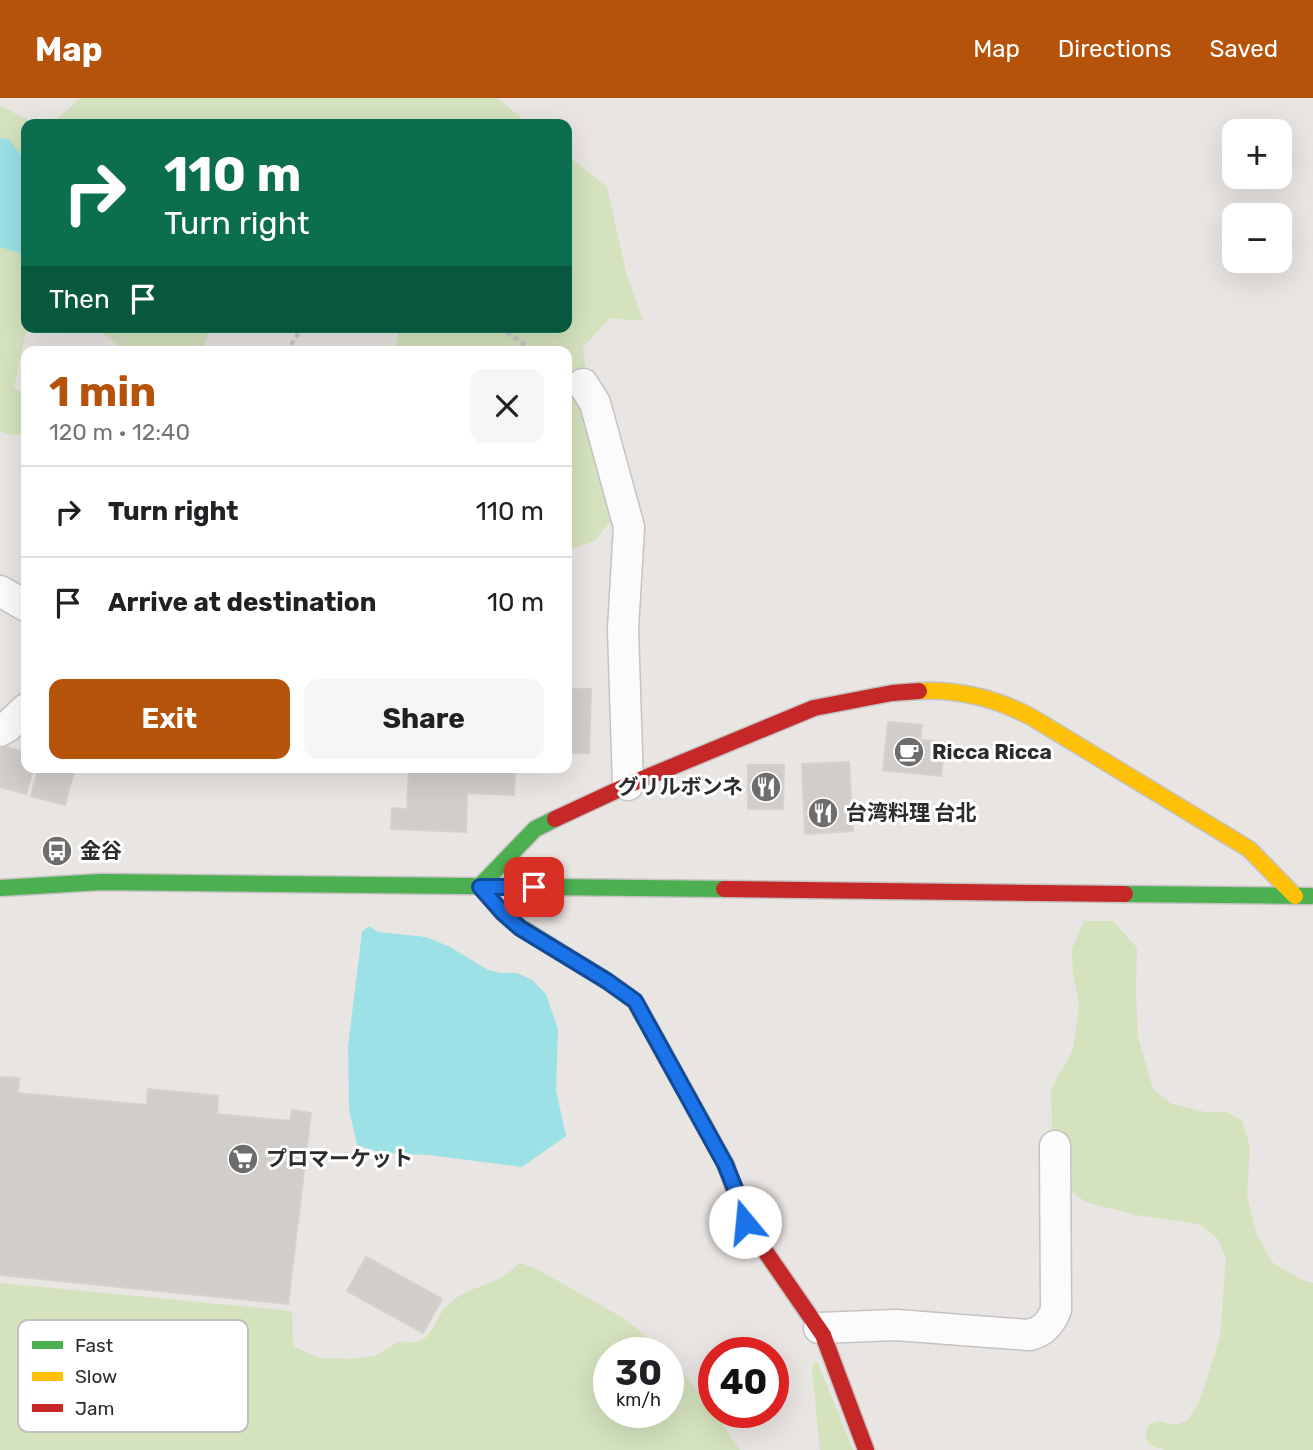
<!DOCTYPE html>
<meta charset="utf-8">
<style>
body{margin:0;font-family:Rubik,"Noto Sans JP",sans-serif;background:#f6f6f6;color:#202124;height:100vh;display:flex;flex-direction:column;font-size:26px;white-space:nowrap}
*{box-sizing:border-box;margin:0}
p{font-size:23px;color:#757577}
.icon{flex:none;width:38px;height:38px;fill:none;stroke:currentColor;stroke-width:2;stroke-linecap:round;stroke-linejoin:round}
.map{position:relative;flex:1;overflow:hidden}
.panel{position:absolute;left:21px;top:248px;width:551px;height:427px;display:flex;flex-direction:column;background:#fff;border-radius:14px;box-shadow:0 7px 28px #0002}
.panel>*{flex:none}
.guide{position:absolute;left:21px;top:21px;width:551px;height:214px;border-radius:14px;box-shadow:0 7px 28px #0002;background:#0b6e4f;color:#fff;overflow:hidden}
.buttons{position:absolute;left:1222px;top:21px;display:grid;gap:14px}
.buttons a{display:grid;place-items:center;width:70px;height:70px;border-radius:14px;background:#fff;box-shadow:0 7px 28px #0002;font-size:35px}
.speed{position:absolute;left:593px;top:1239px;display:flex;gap:14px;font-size:35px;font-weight:700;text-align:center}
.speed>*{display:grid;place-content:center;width:91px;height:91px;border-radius:50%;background:#fff;box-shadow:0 7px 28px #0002;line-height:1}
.speed small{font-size:18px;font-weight:400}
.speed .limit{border:10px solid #d22;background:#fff;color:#111}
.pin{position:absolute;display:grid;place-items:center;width:60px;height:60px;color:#fff;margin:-30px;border-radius:14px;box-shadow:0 4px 10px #0006}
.me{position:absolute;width:77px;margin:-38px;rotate:343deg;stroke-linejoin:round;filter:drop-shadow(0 0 5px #0008)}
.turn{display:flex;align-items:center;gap:24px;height:147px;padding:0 28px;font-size:32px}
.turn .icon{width:91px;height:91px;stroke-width:2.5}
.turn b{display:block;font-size:49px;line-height:60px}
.then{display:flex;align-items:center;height:66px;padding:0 28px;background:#0003;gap:14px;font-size:26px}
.round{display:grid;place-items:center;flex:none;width:74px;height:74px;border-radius:14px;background:#f6f6f6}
.headline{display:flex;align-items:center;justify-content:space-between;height:119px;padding:0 28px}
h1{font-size:42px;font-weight:700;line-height:52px;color:#b45309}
.action{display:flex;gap:14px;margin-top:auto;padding:14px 28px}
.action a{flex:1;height:80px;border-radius:14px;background:#b45309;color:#fff;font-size:28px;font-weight:700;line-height:80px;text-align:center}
.action a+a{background:#f6f6f6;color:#202124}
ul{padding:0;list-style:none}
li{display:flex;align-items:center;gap:21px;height:91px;padding:0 28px;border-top:2px solid #e0e0e0}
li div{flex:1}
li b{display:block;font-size:26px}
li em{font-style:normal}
header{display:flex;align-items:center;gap:42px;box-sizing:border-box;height:98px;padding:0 35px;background:#b45309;color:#fff}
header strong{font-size:33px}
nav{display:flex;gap:38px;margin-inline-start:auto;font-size:24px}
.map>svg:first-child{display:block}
.green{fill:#d4e2be}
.water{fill:#9be1e6}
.building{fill:#d0cdcb;stroke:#d4d1ce;stroke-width:2}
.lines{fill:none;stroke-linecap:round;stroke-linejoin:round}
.street-casing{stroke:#c4c2c2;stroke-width:33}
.fast-casing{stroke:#c4c2c2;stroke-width:19}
.slow-casing{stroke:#c4c2c2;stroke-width:19}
.jam-casing{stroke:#c4c2c2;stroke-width:19}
.path{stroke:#c7c7c6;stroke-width:4.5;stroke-dasharray:5 3.5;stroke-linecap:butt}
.street{stroke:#fcfbfb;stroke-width:30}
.fast{stroke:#4caf50;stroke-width:16}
.slow{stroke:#ffc107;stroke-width:16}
.jam{stroke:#c62828;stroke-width:16}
.route-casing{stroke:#114b97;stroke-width:18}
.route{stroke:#1a73e8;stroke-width:12}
.labels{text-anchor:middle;stroke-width:6;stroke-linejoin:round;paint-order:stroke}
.poi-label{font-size:21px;font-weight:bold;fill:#2c2c2c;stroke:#fff;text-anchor:start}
.key{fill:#fff;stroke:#c0c0c0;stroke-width:2}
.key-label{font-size:19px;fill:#2c2c2c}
</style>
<header>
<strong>Map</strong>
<nav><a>Map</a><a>Directions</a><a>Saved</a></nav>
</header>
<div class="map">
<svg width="1313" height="1352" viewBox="0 0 1313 1352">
<rect width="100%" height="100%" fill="#e9e5e2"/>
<g class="green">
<polygon points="81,0 497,0 529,26 51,26"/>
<polygon points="0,7 35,26 26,26 27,229 14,290 26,297 26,331 19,337 7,336 0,333"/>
<polygon points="567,57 607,89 626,174 643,223 610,220 583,249 587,284 615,417 595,443 567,452 567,254 394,254 400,229 567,229"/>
<polygon points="95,229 210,229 204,248 197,254 124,254 122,250"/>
<polygon points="1084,823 1113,823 1137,850 1136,893 1138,939 1153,991 1172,1006 1206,1014 1227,1014 1242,1023 1250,1048 1247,1097 1257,1138 1273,1165 1302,1182 1313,1185 1313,1352 1165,1352 1150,1347 1145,1338 1149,1326 1158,1323 1174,1327 1187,1323 1200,1302 1220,1239 1226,1160 1217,1140 1199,1126 1136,1117 1086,1104 1055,1082 1053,1065 1051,991 1073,952 1079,905 1073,875 1072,850"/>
<path d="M520 1165 537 1171 625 1221 666 1255H609V1314H668L669 1257 713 1312 740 1352H0V1185L292 1213 293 1248 319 1260 353 1261 375 1258 400 1243C434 1252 430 1222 451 1204 466 1191 486 1188 502 1179 508 1175 514 1170 520 1165Z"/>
<polygon points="817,1263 853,1352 820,1352 812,1271 813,1266"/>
</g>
<g class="water">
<polygon points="0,40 9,41 26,64 26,157 0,149"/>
<polygon points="369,828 378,834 426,839 450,849 488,872 501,875 517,875 532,882 546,896 558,931 556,992 566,1038 522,1069 429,1057 382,1055 357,1047 349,1011 348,949 362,834"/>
</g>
<g class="building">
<polygon points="567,591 591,591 589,655 567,655"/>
<polygon points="888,624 922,627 920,642 945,644 941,678 883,672"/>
<polygon points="0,647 26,655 26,670 34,670 26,696 0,689"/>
<polygon points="849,664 853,733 805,736 802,666"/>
<polygon points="748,667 784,667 783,711 748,711"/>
<polygon points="38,670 75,670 65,707 31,698"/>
<polygon points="409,670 515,670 514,697 467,695 466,734 391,731 392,710 407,711"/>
<polygon points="0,979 19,980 18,995 147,1007 148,991 218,998 217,1016 290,1023 292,1012 311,1015 288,1206 0,1177"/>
<polygon points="366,1159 442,1201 423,1235 347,1193"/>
</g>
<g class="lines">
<g class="street-casing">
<g id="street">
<polyline points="583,286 595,305 629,429 623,531 628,687"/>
<polyline points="0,493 26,508"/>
<polyline points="0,633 7,629 26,611"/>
<path d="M819 1230 896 1227 1029 1237C1043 1234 1050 1226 1056 1212L1055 1048"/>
</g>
</g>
<g class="fast-casing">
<g id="fast">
<polyline points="555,721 535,731 480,788 503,815 520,829 607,883 635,903 726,1067"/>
<polyline points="0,790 101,784 724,791"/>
<polyline points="1125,796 1310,798"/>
</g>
</g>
<g class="slow-casing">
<path id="slow" d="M919 593C959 591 998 601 1033 620L1249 751 1295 798"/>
</g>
<g class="jam-casing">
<g id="jam">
<polyline points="555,721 628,687 814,610 892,595 919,593"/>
<polyline points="724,791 1125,796"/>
<polyline points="726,1067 745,1124 823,1237 866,1352"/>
</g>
</g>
<g class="path">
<polyline points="500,229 535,254"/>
<polyline points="287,254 302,229"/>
</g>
<use href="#street" class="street"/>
<use href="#fast" class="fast"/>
<use href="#slow" class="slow"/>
<use href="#jam" class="jam"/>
</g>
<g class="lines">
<g class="route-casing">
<polyline id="route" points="534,789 480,789 503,815 520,830 607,883 635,903 725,1066 736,1093 745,1124"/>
</g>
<use href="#route" class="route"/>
</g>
<defs>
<g id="cafe-disc" transform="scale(1.575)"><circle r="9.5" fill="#6e6d6c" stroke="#fff"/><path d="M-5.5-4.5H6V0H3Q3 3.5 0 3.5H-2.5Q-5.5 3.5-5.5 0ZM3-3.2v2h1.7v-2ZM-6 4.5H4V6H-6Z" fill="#fff"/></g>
<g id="restaurant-disc" transform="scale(1.575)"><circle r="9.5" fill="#6e6d6c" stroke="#fff"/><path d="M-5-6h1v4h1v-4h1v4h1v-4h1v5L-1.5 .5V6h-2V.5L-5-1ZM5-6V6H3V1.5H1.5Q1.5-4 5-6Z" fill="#fff"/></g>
<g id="bus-disc" transform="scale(1.575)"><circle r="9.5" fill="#6e6d6c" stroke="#fff"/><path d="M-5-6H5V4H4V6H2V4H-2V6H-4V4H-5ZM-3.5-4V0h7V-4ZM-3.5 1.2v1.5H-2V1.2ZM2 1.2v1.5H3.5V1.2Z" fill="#fff"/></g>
<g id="supermarket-disc" transform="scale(1.575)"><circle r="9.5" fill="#6e6d6c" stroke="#fff"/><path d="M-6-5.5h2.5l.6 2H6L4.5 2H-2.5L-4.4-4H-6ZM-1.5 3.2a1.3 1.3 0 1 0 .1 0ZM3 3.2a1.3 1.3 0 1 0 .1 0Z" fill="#fff"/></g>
</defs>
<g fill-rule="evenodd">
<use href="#cafe-disc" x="909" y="654"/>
<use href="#restaurant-disc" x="766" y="689"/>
<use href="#restaurant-disc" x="823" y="715"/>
<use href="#bus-disc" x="57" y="753"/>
<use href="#supermarket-disc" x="243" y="1061"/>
</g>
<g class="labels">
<g class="poi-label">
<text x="932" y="661">Ricca Ricca</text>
<text x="743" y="696" text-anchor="end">グリルボンネ</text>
<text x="846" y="722">台湾料理 台北</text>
<text x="80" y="760">金谷</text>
<text x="266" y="1068">プロマーケット</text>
</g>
</g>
<rect x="18" y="1222" width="230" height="112" rx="10" class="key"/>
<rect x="32" y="1243" width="31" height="8" fill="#4caf50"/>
<rect x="32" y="1274" width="31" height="9" fill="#ffc107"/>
<rect x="32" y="1306" width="31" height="8" fill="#c62828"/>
<g class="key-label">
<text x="75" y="1254">Fast</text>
<text x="75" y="1285">Slow</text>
<text x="75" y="1317">Jam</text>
</g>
</svg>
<div class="buttons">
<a>+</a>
<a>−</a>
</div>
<div class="speed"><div>30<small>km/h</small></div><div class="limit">40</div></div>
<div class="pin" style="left:534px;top:789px;background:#d93025"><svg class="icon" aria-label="arrive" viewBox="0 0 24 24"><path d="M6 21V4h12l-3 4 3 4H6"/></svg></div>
<svg class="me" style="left:745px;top:1124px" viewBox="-20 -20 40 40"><circle r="19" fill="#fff"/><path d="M0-13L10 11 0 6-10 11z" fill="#1a73e8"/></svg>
<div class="guide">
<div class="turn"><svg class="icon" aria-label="right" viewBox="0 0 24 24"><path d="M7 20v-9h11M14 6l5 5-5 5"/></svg><div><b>110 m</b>Turn right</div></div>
<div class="then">Then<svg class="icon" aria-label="arrive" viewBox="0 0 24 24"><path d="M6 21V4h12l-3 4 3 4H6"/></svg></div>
</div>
<section class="panel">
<div class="headline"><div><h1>1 min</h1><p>120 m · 12:40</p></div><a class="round"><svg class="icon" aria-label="close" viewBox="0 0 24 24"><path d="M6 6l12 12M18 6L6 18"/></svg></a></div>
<ul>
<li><svg class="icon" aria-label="right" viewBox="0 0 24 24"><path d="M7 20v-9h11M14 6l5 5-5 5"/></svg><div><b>Turn right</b></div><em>110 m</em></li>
<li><svg class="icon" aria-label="arrive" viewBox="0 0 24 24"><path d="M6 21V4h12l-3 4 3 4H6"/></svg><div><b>Arrive at destination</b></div><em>10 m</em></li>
</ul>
<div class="action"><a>Exit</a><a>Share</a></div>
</section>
</div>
